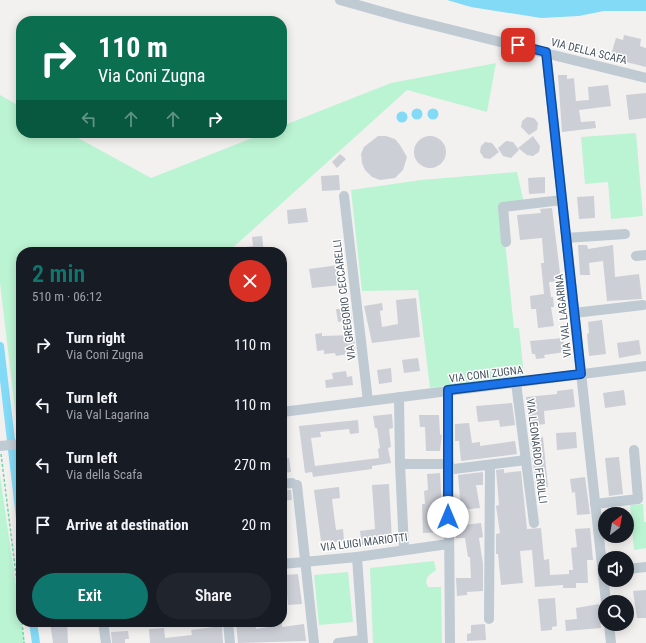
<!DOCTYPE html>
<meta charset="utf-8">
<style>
body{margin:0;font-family:"Roboto Condensed",sans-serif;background:#20242c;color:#f1f3f6;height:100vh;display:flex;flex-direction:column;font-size:15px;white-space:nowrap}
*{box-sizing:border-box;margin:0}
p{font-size:13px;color:#9ea1a6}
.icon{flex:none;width:22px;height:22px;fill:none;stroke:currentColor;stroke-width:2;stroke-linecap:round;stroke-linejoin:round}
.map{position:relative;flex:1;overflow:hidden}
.panel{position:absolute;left:16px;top:247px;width:271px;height:380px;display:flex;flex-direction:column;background:#171b24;border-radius:16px;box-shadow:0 2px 10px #0003}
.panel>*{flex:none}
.hud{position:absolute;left:16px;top:16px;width:271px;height:122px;border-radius:16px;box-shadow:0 2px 10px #0003;background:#0b6e4f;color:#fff;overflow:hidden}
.needle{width:26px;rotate:31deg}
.tools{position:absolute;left:598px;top:507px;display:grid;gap:8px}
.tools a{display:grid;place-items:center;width:36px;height:36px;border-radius:50%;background:#171b24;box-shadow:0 2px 10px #0003;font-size:20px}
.pin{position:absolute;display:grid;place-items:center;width:34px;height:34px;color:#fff;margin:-17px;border-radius:8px;box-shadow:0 2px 6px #0006}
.me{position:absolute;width:44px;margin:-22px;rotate:0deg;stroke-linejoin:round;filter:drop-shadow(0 0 3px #0008)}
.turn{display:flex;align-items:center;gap:14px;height:84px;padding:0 16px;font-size:18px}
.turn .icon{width:52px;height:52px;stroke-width:2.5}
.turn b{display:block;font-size:28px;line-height:34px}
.lanes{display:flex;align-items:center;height:38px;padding:0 16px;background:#0003;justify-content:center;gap:20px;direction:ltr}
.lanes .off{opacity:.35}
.round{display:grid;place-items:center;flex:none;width:42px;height:42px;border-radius:21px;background:#20242c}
.head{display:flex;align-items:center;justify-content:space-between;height:68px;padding:0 16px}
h1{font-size:24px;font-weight:600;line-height:30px;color:#0f766e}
.cta{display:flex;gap:8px;margin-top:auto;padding:8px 16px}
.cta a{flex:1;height:46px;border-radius:24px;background:#0f766e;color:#fff;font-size:16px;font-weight:600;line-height:46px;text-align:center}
.cta a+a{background:#20242c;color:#f1f3f6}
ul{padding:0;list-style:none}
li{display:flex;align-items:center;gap:12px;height:60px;padding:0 16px}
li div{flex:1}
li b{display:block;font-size:15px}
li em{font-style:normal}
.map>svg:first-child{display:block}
.green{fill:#bbf4d3}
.water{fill:#83daf6}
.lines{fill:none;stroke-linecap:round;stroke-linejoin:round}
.canal{stroke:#83daf6;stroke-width:8}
.building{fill:#cccfd6}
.path{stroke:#6fd6a7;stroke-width:1.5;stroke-dasharray:3 2;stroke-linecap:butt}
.minor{stroke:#bfcad3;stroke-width:10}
.route-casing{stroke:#114b97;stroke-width:10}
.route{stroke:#1a73e8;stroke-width:7}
.labels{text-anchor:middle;stroke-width:3;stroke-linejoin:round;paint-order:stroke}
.street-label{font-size:11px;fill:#465360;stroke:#fff}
</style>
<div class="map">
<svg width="646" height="643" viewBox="0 0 646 643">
<rect width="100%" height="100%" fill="#f3f0f0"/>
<g class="green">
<polygon points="496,63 487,112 407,90 228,252 21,252 21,421 16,418 0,283 0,95 21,107 21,133 69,133 151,178 265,133 282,133 282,126 391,83"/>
<polygon points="636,133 643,216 611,219 608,182 585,184 581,137"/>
<polygon points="517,172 524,203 501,203 514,328 519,328 524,375 430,388 418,290 362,291 351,190 421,180"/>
<polygon points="0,475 21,622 25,643 0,643"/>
<polygon points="643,504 644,522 646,522 646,548 634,550 630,505"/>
<polygon points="434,561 436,570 428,576 426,582 428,587 441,587 442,643 373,643 370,568"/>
<polygon points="348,572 353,622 319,625 314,575"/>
</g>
<g class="water">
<polygon points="447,0 646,0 646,11 604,11 579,16 541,18 471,7"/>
<circle cx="433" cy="114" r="5.5"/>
<circle cx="417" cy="114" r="5.5"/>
<circle cx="402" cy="117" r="5.5"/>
</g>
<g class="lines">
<g class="canal">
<polyline points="0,346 21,527"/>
<polyline points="33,622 36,643"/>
</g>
</g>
<g class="building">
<polygon points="624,35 641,39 640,46 646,48 646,67 610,58 616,38 623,40"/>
<polygon points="558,75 567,75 567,79 574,78 576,101 589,100 588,87 608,85 611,106 579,110 581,122 595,121 596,128 562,132"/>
<polygon points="646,93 646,118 629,120 626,95"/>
<polygon points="527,117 534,118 538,123 537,130 529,135 521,127 522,121"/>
<circle cx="430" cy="152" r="16"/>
<polygon points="378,136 386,136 395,139 400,145 407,157 403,170 395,178 380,180 372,177 365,170 362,163 361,154 364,147"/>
<polygon points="533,136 540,146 539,152 533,156 527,155 518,148"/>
<polygon points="506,141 513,142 519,150 511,158 503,156 498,148"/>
<polygon points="485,142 492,143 499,152 490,159 484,158 480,152 481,146"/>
<polygon points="340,154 346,159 337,168 332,162"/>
<polygon points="339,175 340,190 322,191 321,176"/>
<polygon points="545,177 545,193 529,194 528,178"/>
<polygon points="594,196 595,218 579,219 577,197"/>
<polygon points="306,208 308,222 288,224 287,210"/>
<polygon points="552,208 561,281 549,282 551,297 553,297 554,307 551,307 554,326 538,328 536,309 531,309 530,296 544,294 541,263 544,263 542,238 520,240 517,215 541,213 540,209"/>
<polygon points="262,236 264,252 239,252 239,248 253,246 252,237"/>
<polygon points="578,245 587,245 588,249 613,245 615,277 639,274 642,299 607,301 603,261 589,263 590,275 580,275"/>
<polygon points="339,265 341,285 312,288 309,269"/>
<polygon points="416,298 420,337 372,343 364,306 382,303 383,310 380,311 382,327 398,324 396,300"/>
<polygon points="350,305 352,320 338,322 336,309 343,309 342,306"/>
<polygon points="602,320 606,354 589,356 587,334 589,333 588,322"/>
<polygon points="322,333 322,336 354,335 356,356 349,357 348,354 336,356 335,353 324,354 324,350 317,351 315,334"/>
<polygon points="563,338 565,352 544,355 545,358 536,359 535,354 532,354 530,341"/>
<polygon points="639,340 641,354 619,358 617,343"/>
<polygon points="418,358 420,371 404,373 402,360"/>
<polygon points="391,368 392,382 379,384 377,370"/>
<polygon points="346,371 347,377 352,376 353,385 326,388 325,380 333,379 332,373"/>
<polygon points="573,389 575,407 544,411 545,424 529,426 526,397 557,394 557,391"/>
<polygon points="624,390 626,405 605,408 603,393"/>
<polygon points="512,403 515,425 500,427 499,420 478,422 476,406"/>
<polygon points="392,414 393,428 389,429 391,447 388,448 391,463 372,466 372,469 313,477 312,472 305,473 299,426 358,420 359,433 350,434 349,429 320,432 321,437 311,438 315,466 379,458 378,449 380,448 377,428 375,428 373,416"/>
<polygon points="419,415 439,415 440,435 442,434 440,451 426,451 425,427 420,427"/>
<polygon points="469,423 472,443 480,442 480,446 515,441 517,454 461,461 459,441 455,441 455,424"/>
<polygon points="576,432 577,448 557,450 556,433"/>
<polygon points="543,437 548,487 536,488 530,439"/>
<polygon points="619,457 623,494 609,496 605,458"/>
<polygon points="289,458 291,472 282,473 282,459"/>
<polygon points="504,469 504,473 521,471 527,529 541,528 544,560 549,559 550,575 569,574 569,570 573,570 571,548 577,547 575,529 590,528 593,560 587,560 588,583 576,583 576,588 563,588 563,585 535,587 532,550 520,551 523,583 501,585 498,554 496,554 496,534 500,533 496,506 499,505 496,470"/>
<polygon points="483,472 483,485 476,485 480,508 461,510 458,475"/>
<polygon points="440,473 443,532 423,533 422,504 425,504 424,491 428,490 427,474"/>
<polygon points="585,477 590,514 577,515 575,492 572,493 570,479"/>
<polygon points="389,484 392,541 362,545 360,531 375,529 372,485"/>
<polygon points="339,487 340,498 332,499 336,530 343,529 344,540 331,543 330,540 321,541 314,490"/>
<polygon points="282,490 291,490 292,500 282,501"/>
<polygon points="456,516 463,516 463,525 481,523 483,537 479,538 483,564 483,591 467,592 467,595 457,596 456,578 471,578 470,557 468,557 465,538 456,538"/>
<polygon points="610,536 618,536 619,542 611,543"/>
<polygon points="298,574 302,604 288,605 285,575"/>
<polygon points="646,590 646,618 637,618 633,591"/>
<polygon points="555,598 557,626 552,627 552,630 541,631 538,599"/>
<polygon points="599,604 601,628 566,631 565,620 577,619 576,608"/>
<polygon points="50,622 67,622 68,643 53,643"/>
<polygon points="255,622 256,629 268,627 268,625 282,623 282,627 304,624 306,641 238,643 236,623"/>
<polygon points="485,624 486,640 467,641 467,634 471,633 471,625"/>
<polygon points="222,626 223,643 150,643 149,629 164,628 165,638 192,635 191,630"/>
<polygon points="128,631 129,639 125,639 125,643 112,643 111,632"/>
</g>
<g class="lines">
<g class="path">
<polyline points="1,454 21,615"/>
<polyline points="22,622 24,643"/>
</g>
<g class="minor">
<polyline points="340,0 404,18 646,78"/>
<polyline points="546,52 606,602"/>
<polyline points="344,196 368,401"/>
<polyline points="566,238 625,234"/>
<polyline points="506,242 503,207 562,200"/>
<polyline points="636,256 646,255"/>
<polyline points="574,313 643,305"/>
<polyline points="516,383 534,523"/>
<polyline points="448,390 450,643"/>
<polyline points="399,397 400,464 404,549"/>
<polyline points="282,412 646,366"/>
<polyline points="0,446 21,444"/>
<polyline points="400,464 449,464"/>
<polyline points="454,469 526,460"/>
<polyline points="282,484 292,483"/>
<polyline points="297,485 314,643"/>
<polyline points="595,504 638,499 634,450"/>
<polyline points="357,557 363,643"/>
<polyline points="282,564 357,557 448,544"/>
<polyline points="627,569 646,567"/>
<polyline points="489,619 490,465"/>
<polyline points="103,622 106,643"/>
<polyline points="228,622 230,643"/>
<polyline points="609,624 611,643"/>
<polyline points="338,643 362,640"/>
</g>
</g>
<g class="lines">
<g class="route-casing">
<polyline id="route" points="448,517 448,390 581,374 546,52 518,45"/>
</g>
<use href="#route" class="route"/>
</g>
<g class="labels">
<g class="street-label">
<text transform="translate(589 51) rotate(14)" y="4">VIA DELLA SCAFA</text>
<text transform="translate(344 300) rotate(-97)" y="4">VIA GREGORIO CECCARELLI</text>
<text transform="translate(563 316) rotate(-96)" y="4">VIA VAL LAGARINA</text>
<text transform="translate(486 374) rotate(-7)" y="4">VIA CONI ZUGNA</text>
<text transform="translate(537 451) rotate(83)" y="4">VIA LEONARDO FERULLI</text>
<text transform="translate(364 542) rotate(-7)" y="4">VIA LUIGI MARIOTTI</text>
</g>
</g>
</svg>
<div class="tools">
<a><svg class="needle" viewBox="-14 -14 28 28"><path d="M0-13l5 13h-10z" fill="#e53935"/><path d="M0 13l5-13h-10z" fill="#9ea1a6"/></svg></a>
<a><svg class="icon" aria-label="sound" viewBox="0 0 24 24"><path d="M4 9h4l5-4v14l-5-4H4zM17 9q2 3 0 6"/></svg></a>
<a><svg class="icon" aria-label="search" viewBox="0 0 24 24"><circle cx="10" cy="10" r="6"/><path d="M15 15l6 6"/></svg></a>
</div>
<div class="pin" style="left:518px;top:45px;background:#d93025"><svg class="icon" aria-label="arrive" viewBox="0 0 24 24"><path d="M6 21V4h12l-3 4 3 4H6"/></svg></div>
<svg class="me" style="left:448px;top:517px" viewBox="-20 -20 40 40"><circle r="19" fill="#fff"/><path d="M0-13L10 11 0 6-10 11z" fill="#1a73e8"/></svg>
<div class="hud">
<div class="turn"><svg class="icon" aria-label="right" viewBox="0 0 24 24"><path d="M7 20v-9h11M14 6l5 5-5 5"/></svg><div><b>110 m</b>Via Coni Zugna</div></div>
<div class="lanes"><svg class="icon off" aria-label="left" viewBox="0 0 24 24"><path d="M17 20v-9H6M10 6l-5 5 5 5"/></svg><svg class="icon off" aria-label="ahead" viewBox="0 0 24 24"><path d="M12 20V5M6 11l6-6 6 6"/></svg><svg class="icon off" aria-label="ahead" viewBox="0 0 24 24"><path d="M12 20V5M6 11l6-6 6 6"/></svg><svg class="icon" aria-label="right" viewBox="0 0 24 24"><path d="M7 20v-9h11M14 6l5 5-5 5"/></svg></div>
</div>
<section class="panel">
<div class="head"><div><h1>2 min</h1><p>510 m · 06:12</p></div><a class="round" style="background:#d93025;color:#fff"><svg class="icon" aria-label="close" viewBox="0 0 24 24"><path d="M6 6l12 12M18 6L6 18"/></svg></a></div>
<ul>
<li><svg class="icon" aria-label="right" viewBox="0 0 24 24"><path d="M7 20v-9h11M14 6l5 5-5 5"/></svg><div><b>Turn right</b><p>Via Coni Zugna</p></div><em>110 m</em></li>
<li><svg class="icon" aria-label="left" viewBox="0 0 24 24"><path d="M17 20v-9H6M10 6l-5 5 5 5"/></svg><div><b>Turn left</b><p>Via Val Lagarina</p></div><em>110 m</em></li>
<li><svg class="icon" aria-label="left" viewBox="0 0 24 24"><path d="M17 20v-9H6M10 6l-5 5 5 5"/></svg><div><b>Turn left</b><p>Via della Scafa</p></div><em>270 m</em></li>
<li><svg class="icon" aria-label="arrive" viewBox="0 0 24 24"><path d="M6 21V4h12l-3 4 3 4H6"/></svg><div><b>Arrive at destination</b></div><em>20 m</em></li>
</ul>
<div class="cta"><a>Exit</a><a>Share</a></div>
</section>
</div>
